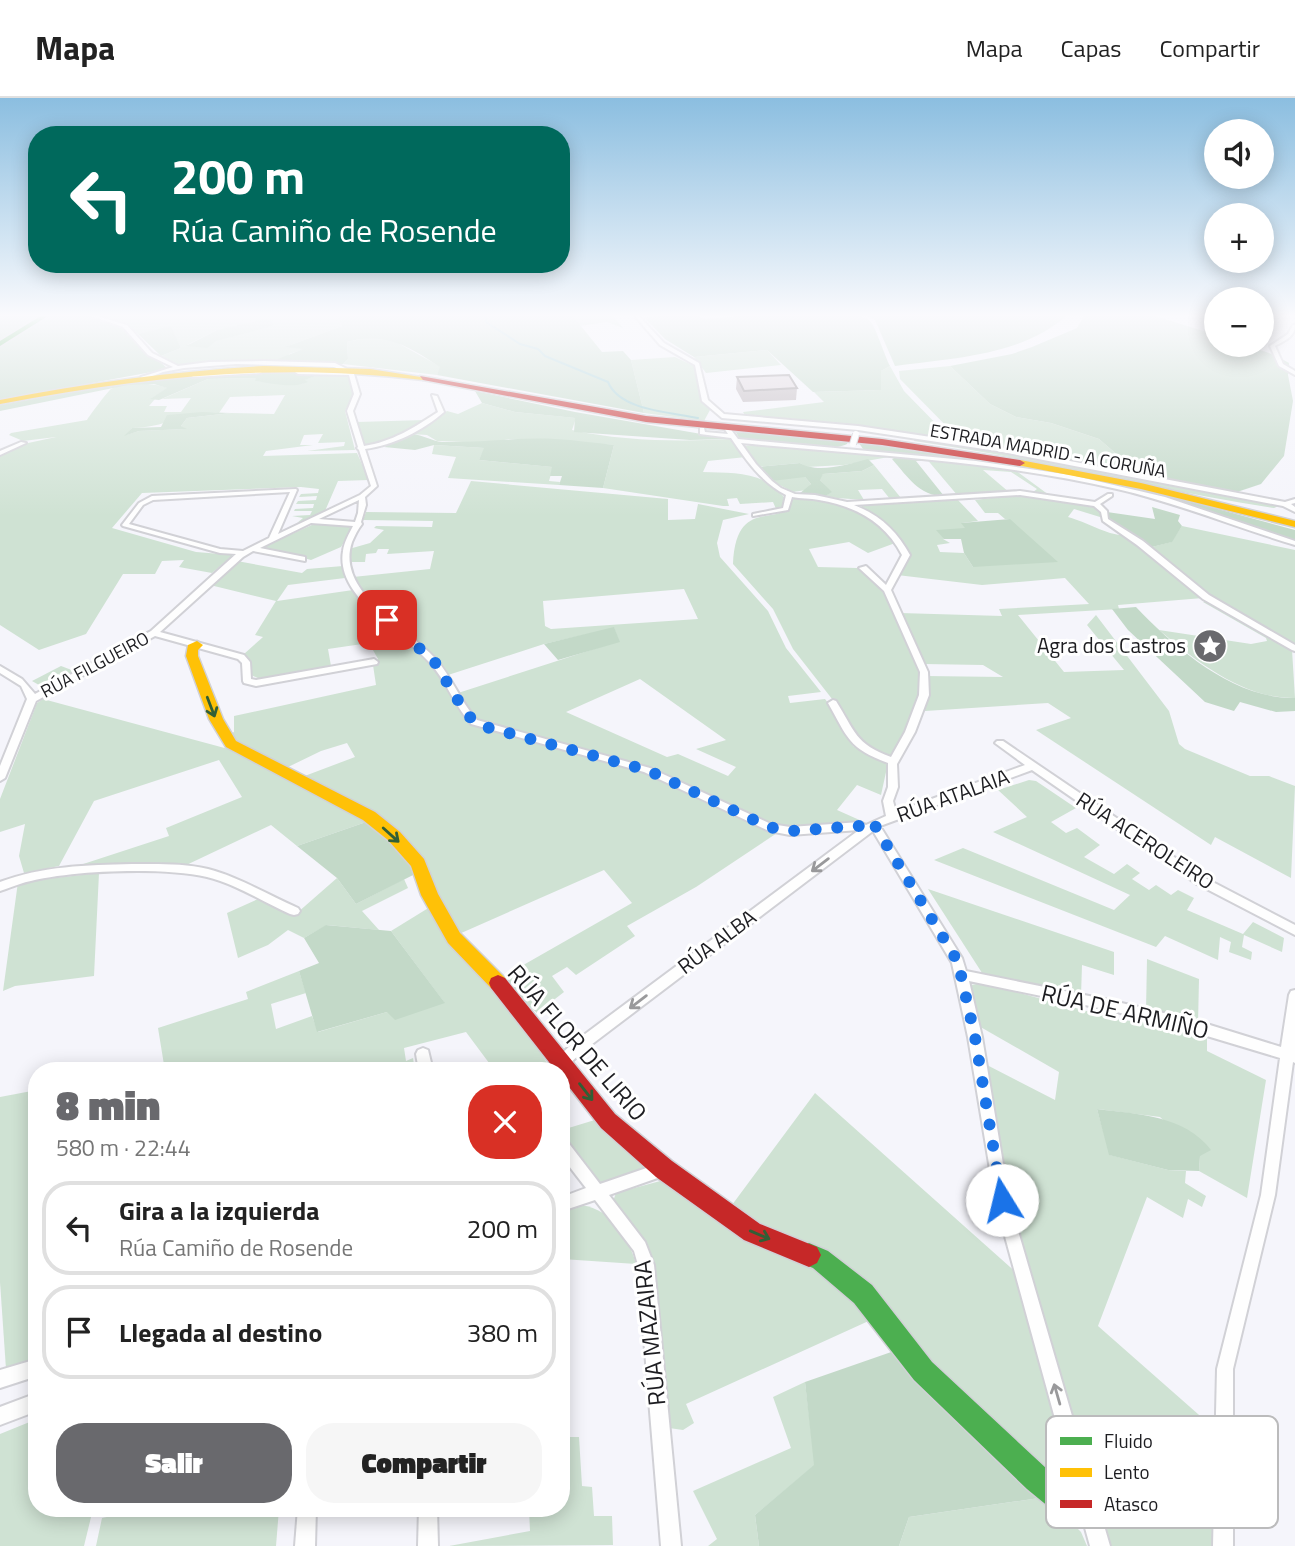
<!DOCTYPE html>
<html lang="es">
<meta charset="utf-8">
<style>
body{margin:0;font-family:"Titillium Web",sans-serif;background:#f6f6f6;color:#222;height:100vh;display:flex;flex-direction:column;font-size:26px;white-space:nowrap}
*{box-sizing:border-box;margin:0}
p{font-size:23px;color:#767676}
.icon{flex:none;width:38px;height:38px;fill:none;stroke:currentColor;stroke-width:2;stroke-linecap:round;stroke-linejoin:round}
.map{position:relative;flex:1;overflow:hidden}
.drawer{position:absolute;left:28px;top:964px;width:542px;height:455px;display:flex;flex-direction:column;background:#fff;border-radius:28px;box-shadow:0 4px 18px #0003}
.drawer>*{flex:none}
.banner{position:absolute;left:28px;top:28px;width:542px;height:147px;border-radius:28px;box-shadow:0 4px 18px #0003;background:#00695c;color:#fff;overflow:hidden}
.fabs{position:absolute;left:1204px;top:21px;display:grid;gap:14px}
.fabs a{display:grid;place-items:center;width:70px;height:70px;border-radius:50%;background:#fff;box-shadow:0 4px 18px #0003;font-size:35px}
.pin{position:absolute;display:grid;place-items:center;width:60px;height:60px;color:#fff;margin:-30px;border-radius:14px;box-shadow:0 4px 10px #0006}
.me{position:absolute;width:77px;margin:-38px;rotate:351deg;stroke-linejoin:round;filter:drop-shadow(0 0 5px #0008)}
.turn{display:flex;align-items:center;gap:24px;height:147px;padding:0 28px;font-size:32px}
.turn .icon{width:91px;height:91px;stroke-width:2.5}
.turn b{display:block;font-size:49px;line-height:60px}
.round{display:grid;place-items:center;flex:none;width:74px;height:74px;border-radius:28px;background:#f6f6f6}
.headline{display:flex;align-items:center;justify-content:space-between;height:119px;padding:0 28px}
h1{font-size:42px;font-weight:800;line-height:52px;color:#69696d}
.button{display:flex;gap:14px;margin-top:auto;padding:14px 28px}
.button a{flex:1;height:80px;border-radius:28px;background:#69696d;color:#fff;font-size:28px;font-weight:800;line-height:80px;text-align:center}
.button a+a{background:#f6f6f6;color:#222}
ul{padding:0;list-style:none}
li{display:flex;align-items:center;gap:21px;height:94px;margin:0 14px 10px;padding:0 14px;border:4px solid #e0e0e0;border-radius:28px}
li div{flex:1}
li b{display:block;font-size:26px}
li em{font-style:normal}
header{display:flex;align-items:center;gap:42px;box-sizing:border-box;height:98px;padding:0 35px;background:#fff;border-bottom:2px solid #e0e0e0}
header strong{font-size:33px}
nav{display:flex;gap:38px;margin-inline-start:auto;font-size:24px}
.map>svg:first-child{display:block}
.green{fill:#cfe2d3;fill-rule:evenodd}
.forest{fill:#c3d9c8}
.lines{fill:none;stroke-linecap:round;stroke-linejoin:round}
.stream{stroke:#a1ced3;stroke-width:2}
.street-casing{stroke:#d1d1d6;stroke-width:4}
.fast-casing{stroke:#d1d1d6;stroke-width:3}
.slow-casing{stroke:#d1d1d6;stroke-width:3}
.jam-casing{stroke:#d1d1d6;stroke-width:3}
.street{fill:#fefefe;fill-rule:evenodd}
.fast{fill:#4caf50;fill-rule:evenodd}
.slow{fill:#ffc107;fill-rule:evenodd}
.jam{fill:#c62828;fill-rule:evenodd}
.street-bridge-casing{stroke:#d1d1d6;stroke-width:8;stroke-linecap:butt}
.street-bridge{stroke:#fefefe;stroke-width:6}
.wall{fill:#bfb7bd}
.building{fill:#ded5dc;stroke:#9b959a;stroke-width:2}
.oneway{stroke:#325f36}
.oneway2{stroke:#99999b}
.route{stroke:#1a73e8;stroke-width:12;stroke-dasharray:0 21.6}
.labels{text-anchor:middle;stroke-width:6;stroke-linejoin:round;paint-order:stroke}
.far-street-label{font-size:18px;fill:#1d1d21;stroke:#fff}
.poi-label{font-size:21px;fill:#1d1d21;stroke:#fff;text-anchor:end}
.street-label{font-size:21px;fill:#1d1d21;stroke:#fff}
.near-street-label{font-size:24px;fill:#1d1d21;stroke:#fff}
.key{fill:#fff;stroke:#bbbbbc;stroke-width:2}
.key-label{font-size:19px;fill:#1d1d21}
</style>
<header>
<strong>Mapa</strong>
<nav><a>Mapa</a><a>Capas</a><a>Compartir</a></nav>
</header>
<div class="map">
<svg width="1295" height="1448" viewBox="0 0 1295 1448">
<rect width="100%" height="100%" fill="#f5f5fb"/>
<g class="green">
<path d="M93 216H336L342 228 288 248 305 251 289 256 288 266 232 264 179 269 161 258 181 250 171 229 138 236 124 225ZM273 228 187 247 217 232Z"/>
<polygon points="572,216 611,216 623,230 607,224 580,228"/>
<polygon points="370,239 389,240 441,269 437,277 343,266 348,261 347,244"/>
<polygon points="767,252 781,267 706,275 694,259"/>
<polygon points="675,259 696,269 702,304 710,312 704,323 644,315 631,262"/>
<polygon points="890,268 904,293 952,342 746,319 743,314 824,304 814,294 880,292 881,273"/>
<polygon points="950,268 990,306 1016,319 1051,325 1099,341 1142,378 1067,361 962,344 900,281 899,273"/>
<path d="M324 275 348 276 353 297 345 313 355 352 307 353 344 348 345 344 318 345 323 336 304 337 300 347H313L266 353 263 358 357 355 369 382 338 383 325 413 297 425 303 420 292 418 310 417 312 413H294L295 411 313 410 314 406H296L298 403 316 402 317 398 299 399 301 396 318 395 319 391 301 389 142 395 112 430 196 454 233 457 212 475 179 469 184 462 162 463 155 476H123L86 536 39 552 0 527V356L19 347 56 339 23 343 9 337 11 335 87 322C90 317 108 293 111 291 127 283 152 285 168 290L152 300 155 301 149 308H167L164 314H181L191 300 162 301 208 281 257 280 256 283 303 286 304 282ZM285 297 274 316 231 315 187 320 181 328 185 331 139 333 126 337 132 330C166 330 185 313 219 315L230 299Z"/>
<path d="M482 305 515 314 576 320 572 332C620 343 682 344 730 341L746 359 708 363 703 374C734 375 767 373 786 402L784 411 777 413 773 404 740 406 737 400 727 401 729 408H723L603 390 614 347 509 341 490 345 437 343 427 337 412 336 447 313 458 316Z"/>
<path d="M425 322C407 336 386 348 363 347L357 324Z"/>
<path d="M915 340 985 350 1281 407 1274 410C1153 392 1035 360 914 343Z"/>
<polygon points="434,347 485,350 479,362 553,369 549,383 560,384 559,387 448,380 456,359 432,356"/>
<polygon points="754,347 900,357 844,367 806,369 800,365 757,369 744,348"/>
<polygon points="925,359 1015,372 1049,397 1033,394 1037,391 1011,374 983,372 1010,395 958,398"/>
<polygon points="874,367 901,400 890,401 882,391 858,392 864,402 824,399 831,394 819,381 823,376 862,373"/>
<polygon points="794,378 805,379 811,386 806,392 793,394 772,383"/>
<path d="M471 383 668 401V422L695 421 698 406 749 416 723 422 717 445 720 459 768 513 786 550 821 594 788 598 790 605 825 601 838 618 853 648 888 665 881 697 857 687 837 712 864 724 789 730 766 725 664 675 485 627 468 615 458 595 619 543 614 530 544 546 448 577C420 543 371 517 353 479L430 471 434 453 387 456 389 451H378L376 455 366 456 365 464H351L349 451 370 445 384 432 374 430 376 428 432 429 433 423 363 422 366 414 456 415ZM684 491 698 521 551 531 545 528 543 503ZM640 581 726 642 696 651 736 669 728 678 678 656 667 659 566 614Z"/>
<path d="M1023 396 1095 408 1100 412V419L1074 411 1068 419C1087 424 1108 438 1125 437L1203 500 1118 507 1119 511 1018 517 1064 574 1124 572 1087 527 1096 517 1169 613 1179 646 1185 651 1250 678H1269L1295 688 1291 780 1215 739 1211 747 1036 632 1071 620 1048 605 925 613 926 578 1003 579 983 567 924 566 900 515 1002 518 999 511 1089 506 1065 480 982 487 897 477 909 461C902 433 881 421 858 406L956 400 978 423 962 425 966 430 943 441 950 445 937 447 940 454 964 455 973 469 1010 421H1005L998 415H985L975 402Z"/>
<path d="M799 399C851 406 859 409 898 444L868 455 849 444 809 451 818 469 857 470 885 493 923 579 921 601 891 661 859 647 843 615 793 551 773 511 733 466C736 394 784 434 792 401Z"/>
<polygon points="314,426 349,427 353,430 341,449 311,462 263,449"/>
<polygon points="1182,428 1295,452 1295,547 1207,497 1148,450 1171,444"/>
<path d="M237 463 302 475 307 471 343 468 345 480 288 487 277 503 353 492C380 524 417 545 442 579 453 594 459 612 470 626L659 679 702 703 777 735 696 789 627 828 635 838 576 877 567 869 552 878 564 894 537 915 499 881 632 805 604 772 459 836 419 758 302 679 355 659 347 645 321 653 286 670 235 645 228 636 234 634V618L376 587 373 567 378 561 369 545 328 551 331 568 260 581 251 577 249 562 244 556 263 539 255 537 276 503 210 487Z"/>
<path d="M1203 504H1211L1292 552 1295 600C1244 601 1197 564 1159 532L1251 546 1267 543 1266 540Z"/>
<polygon points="61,568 77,574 46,591 32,583"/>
<polygon points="43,601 232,652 369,723 297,748 271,727 180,770 71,770 169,738 166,730 242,699 219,662 94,703 59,768 24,775 19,758 25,726 0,734 0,701 37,605"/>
<polygon points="1029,682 1036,683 1076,710 1051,724 1066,735 1077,730 1100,747 1084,759 1114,776 1127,766 1140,775 1132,781 1149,792 1156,787 1171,797 1178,792 1194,800 1187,812 1243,836 1253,824 1284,840 1282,854 1244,837 1242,849 1252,854 1251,862 1229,854 1231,844 1220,839 1218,862 1165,838 1156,849 934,762 963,750 1114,812 1130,797 993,734 1027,719 998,692"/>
<polygon points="99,775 94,878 15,888 3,893 18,784"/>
<polygon points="337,780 356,806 404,781 408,790 362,813 379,832 327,827 304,840 288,832 268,847 238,860 227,815 258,801 284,814 297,815"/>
<polygon points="928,791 1114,854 1114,877 1082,867 1081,898 984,878"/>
<polygon points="430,809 517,917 552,973 495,973 466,934 404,950 406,963 413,960 415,973 165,973 158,930 248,901 246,894 299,873 306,895 271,906 276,931 312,918 318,934 387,914 444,904 391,833"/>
<polygon points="1147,861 1199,881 1198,926 1146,912"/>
<polygon points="982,885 1120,922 1170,926 1207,939 1207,953 1266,982 1247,1100 1199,1073 1200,1058 1160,1019 1097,1011 1110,1057 1168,1072 1186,1073 1185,1085 1206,1098 1202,1109 1188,1101 1183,1120 1147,1099 1098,1228 1215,1331 1213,1448 1107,1448 1017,1136 985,966 1055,1002 1059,974 977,927 970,893 971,887"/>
<polygon points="37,992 37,1259 6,1271 0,1184 0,999"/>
<polygon points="815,995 1019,1177 1074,1388 1070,1393 922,1256 879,1202 729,1111"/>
<polygon points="598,1021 630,1048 646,1070 606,1084 593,1084 562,1039 562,1032"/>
<polygon points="664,1082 818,1171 873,1221 686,1306 694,1325 683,1332 669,1330 654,1175 612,1106 616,1095"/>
<path d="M576 1107C608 1107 628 1137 636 1166L562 1161V1112Z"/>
<polygon points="805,1284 815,1367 755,1417 759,1448 708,1448 717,1441 693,1393 791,1350 773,1299"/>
<polygon points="37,1321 37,1410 93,1411 84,1448 0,1448 0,1336"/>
<polygon points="562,1339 579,1339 582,1388 592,1389 594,1418 612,1418 613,1447 449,1448 530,1433 529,1411 562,1410"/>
<polygon points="1046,1399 1081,1434 1087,1448 899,1448 909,1419"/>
<polygon points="145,1411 279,1411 276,1448 96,1448 102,1420"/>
</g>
<g class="forest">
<polygon points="0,216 45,216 0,243"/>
<polygon points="50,216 82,216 115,224 168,271 0,302 0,247"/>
<path d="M336 216H576L572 217 602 254 623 253 631 262 644 315 437 277 440 269C410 249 385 233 347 244L348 261 343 266H288L278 261 303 251 285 249 342 228Z"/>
<path d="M696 216 703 221C732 219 851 206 870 223 876 229 885 259 890 268L881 273V292L813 294 767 252 694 259 665 241 644 219Z"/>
<path d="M863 216H1068C1024 258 952 260 895 268L875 222Z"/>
<path d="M1085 216H1149L1216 237V247C1245 247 1264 250 1289 265L1288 277 1293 303 1284 358 1261 386 1231 396 1142 378 1099 341 1051 325 1016 319 990 306 950 268 1012 256 1032 249 1077 230Z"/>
<polygon points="270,220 273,228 216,243 207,250 186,248 217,232"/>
<polygon points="171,228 181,250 161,258 138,236"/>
<path d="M269 274 324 275 305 282 308 284C293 291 271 285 255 283L256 280 208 281 159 302 150 301 167 290 154 286 128 287 0 313V307L121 285 182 278Z"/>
<polygon points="475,293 575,314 730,341 690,342 574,334 575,320 515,314 482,305"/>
<polygon points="202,314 231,315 187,320 181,328 187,331 139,333 124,338 132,330 161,329 167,317"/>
<path d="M736 334 848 343 847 346C828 356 762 344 739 340Z"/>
<path d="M412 336C423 337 432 343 442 344 481 345 517 339 555 341 575 342 595 345 614 347L603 390 559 387 562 378H550L552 369 479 362 484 350 434 347 415 352 384 349Z"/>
<polygon points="859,345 1019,366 1018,370 863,351"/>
<path d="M900 357 925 359 927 362 916 363 944 398C919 398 908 379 892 361Z"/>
<path d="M868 361 874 367 862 373 823 376 820 382 832 394 824 399 799 396 811 386 805 379 772 383 758 369 800 365C817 376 850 366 868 361Z"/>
<polygon points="1166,397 1295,432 1295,442 1162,400"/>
<polygon points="1152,409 1180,417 1178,423 1182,428 1172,444 1148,450 1105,418 1107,414 1155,421"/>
<polygon points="1010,421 1058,464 973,469 964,455 961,441 944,441 936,432 965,430 961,425"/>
<path d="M1136 509C1176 551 1234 601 1295 600V613L1276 614 1240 604 1234 613 1205 604 1128 532 1112 511Z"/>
<polygon points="614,529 620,544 558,562 544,546"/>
<polygon points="369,723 402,752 417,775 356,806 337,780 297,748"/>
<polygon points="326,827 391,833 445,905 395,922 387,914 317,934 299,873 319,865 304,840"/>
<path d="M1097 1011C1136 1016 1185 1017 1211 1052L1200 1058 1199 1073 1168 1072 1109 1057Z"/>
<polygon points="897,1252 1046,1399 909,1419 899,1448 759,1448 755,1417 814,1367 805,1284"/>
</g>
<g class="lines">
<path class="stream" d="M480 216 486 218V224L520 246 538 251 545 258 608 284C620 313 671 314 698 320"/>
<g class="street-casing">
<g id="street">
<polygon points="85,216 91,216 127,227 152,255 178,268 209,264 264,263 335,265 349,272 346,274 334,269 236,266 184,270 163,274 143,282 141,279 173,269 148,257 123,229"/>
<polygon points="633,216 637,216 664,245 699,265 708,302 724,316 858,328 997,349 1285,404 1295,401 1295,405 1291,406 1295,409 1295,414 1283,408 997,353 858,332 722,320 702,303 695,267 660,247"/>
<path d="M1293 227H1295C1295 239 1284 243 1275 248L1283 266 1295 273V277L1279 268 1270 248 1288 236Z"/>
<path d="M355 271 360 272 354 276 360 296 353 313 364 348C392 344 415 329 438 314L432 297 437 298 444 314C422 333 394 347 365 351L377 388 365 399 366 407 361 424 362 426C358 431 355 437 352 444 335 494 407 530 435 560 452 579 460 603 477 622L650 670 771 726 790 729 860 724 866 727 886 718 883 703 888 689V665C848 650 848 640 828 605L833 602 836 603C855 633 855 646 891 659L905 634 919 597 920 574 884 493 859 470 866 468 886 487 902 457C885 424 855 408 819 402 810 400 801 401 792 399L788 412 753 418V416L783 410 786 397C761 384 746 362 731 340L700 336V330H704L705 334 728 336 724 330 729 329 738 341 976 363 1071 377 1165 399 1295 443V447C1235 429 1178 405 1117 391 993 362 866 357 741 345L756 366 772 383 781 390 795 396 815 397 847 404 1020 393 1095 404 1108 396H1112V398L1100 406 1107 413 1108 421 1143 443 1209 497 1295 547V553L1292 552 1203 501 1137 447 1103 423 1101 414 1094 408 1020 397 854 407C880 417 897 433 910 457L891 492 928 574 929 597 915 634 897 666 898 689 893 703 896 714 1025 667 995 645 997 643H1003L1205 780 1295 827V837L1197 786 1032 672 880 728 962 860 966 873 1109 902 1197 923 1281 949 1289 897 1291 893 1295 892V965L1293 964 1275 1097 1233 1271V1448H1213L1217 1271 1261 1097 1280 960 1197 935 1109 912 969 883 982 939 1009 1102 1110 1448H1090L995 1102 968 939 952 865 873 733 583 953 567 968 562 970 557 968 555 964 557 960 573 945 859 732 790 737 769 733 644 674 471 626C454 607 446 582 429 564 402 534 335 499 343 453 344 444 349 436 353 428L311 425 260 450 305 459V463L253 453 243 459 160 534 244 557 250 564 251 581 256 582 374 561 378 564 377 566 256 588 244 585 243 583 242 565 238 561 155 538 36 603 5 680 0 683V668L27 601 21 588 0 575V568L22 581 35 596 151 533 236 456 220 455 123 428 122 427 139 405 152 398 296 391 297 392 278 436 360 397 371 388 359 352 357 350 358 349 347 313 354 296 349 277 298 276 295 274 298 272 350 274ZM290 394 269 440 243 453 220 451 129 426 143 407 153 402ZM359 402 358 415 355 424 319 421Z"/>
<polygon points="263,272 261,275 193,279 190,277 193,275"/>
<polygon points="21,344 26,345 0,357 0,353"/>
<path d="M132 766C157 766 183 765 208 771 239 779 268 797 298 810L300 813 298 816 294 817 290 816C263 804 236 786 207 779 161 769 65 772 20 786 13 788 7 791 0 793V784C42 768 87 767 132 766Z"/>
<polygon points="423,950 428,952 433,973 419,973 416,956 418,952"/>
<polygon points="562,1041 567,1043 600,1086 664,1064 669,1066 671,1071 669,1076 609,1097 645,1144 654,1167 681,1448 661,1448 638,1167 634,1153 595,1102 562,1113 562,1099 586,1090 562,1059"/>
<polygon points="37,1261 37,1278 0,1290 0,1272"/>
<polygon points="37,1295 37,1313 0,1327 0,1309"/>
<polygon points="298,1410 316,1410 315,1448 295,1448"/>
<polygon points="419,1410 437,1410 438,1448 418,1448"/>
</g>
</g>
<g class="fast-casing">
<g id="fast">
<polygon points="44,216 51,216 0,248 0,243"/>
<polygon points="809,1145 828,1153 872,1187 932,1264 1047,1371 1072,1392 1097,1400 1101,1410 1097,1420 1087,1424 1055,1414 1027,1391 914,1282 854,1205 813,1170 801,1165 797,1157 801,1149"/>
</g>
</g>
<g class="slow-casing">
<g id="slow">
<path d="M264 268 370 271 427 280 423 282C275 264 145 279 0 306V302C88 285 175 273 264 268Z"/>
<polygon points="1020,362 1141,385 1295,423 1295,429 1141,391 1017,367 1015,365"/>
<polygon points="197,543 203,547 198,552 198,558 223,621 236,643 375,714 400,734 424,761 438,796 460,835 505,880 507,885 505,890 498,893 491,890 448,845 421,797 411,768 388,742 363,722 226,649 209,621 186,558 188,547"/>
</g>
</g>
<g class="jam-casing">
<g id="jam">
<polygon points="420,278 646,318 882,341 1020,362 1025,365 1020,368 882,347 646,324 423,282"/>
<polygon points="498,877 505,880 615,1016 672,1063 760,1126 817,1149 821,1157 817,1165 809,1169 744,1142 656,1079 601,1030 562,980 562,973 556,973 491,890 489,885 491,880"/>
</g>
</g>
<use href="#street" class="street"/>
<use href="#fast" class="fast"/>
<use href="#slow" class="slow"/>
<use href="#jam" class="jam"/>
<g class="street-bridge-casing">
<polyline id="street-bridge" points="853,346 856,336"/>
</g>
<use href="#street-bridge" class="street-bridge"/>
</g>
<polygon class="wall" points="737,279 797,290 796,302 743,304 736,291"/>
<polygon class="building" points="789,277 797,290 744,293 737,279"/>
<defs><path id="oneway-shaft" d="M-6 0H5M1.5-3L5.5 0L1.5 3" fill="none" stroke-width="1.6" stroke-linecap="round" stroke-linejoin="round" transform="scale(1.75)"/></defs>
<g class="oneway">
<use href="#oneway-shaft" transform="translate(211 609) rotate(69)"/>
<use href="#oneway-shaft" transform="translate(391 737) rotate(42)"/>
<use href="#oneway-shaft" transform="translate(586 994) rotate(52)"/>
<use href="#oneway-shaft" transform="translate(760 1137) rotate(23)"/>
</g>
<g class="oneway2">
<use href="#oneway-shaft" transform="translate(820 767) rotate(143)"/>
<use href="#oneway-shaft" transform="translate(638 904) rotate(143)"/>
<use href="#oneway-shaft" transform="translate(1057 1296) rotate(-106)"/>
</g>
<linearGradient id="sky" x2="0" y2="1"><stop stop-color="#8bbee0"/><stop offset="0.52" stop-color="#fafafd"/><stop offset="1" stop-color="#fafafd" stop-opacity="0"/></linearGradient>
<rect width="1295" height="418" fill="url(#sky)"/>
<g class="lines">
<polyline class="route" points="387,522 434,563 467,617 482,628 647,672 769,729 790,733 859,728 867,732 874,726 958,864 975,939 1002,1102"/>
</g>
<defs>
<g id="sight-disc" transform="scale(1.75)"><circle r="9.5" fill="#69696d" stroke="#fff"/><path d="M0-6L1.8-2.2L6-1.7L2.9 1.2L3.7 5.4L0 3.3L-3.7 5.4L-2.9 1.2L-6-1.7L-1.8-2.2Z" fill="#fff"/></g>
</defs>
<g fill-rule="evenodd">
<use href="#sight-disc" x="1210" y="548"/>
</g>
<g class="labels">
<g class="far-street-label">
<text transform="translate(1048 353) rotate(10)" y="6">ESTRADA MADRID - A CORUÑA</text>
<text transform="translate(95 567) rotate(-28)" y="6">RÚA FILGUEIRO</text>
</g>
<g class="poi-label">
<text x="1186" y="555">Agra dos Castros</text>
</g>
<g class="street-label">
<text transform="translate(953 698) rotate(-20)" y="7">RÚA ATALAIA</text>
<text transform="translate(1145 743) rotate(33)" y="7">RÚA ACEROLEIRO</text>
<text transform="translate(717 844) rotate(-37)" y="7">RÚA ALBA</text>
</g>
<g class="near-street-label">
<text transform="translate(1125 914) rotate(13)" y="8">RÚA DE ARMIÑO</text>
<text transform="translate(577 945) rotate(49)" y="8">RÚA FLOR DE LIRIO</text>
<text transform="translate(650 1235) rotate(-96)" y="8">RÚA MAZAIRA</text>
</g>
</g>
<rect x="1046" y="1318" width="232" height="112" rx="10" class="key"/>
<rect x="1060" y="1339" width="32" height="8" fill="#4caf50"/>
<rect x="1060" y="1370" width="32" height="9" fill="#ffc107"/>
<rect x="1060" y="1402" width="32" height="8" fill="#c62828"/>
<g class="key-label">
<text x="1104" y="1350">Fluido</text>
<text x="1104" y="1381">Lento</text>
<text x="1104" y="1413">Atasco</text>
</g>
</svg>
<div class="fabs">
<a><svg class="icon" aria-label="sound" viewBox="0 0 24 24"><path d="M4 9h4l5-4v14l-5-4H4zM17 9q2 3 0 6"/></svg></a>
<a>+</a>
<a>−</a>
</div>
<div class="pin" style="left:387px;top:522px;background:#d93025"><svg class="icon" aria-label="arrive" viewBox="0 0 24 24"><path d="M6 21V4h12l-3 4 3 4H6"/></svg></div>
<svg class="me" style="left:1002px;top:1102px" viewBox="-20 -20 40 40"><circle r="19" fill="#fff"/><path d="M0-13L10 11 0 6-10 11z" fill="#1a73e8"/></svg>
<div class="banner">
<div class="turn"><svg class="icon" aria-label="left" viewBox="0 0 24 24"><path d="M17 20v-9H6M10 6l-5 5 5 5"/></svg><div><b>200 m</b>Rúa Camiño de Rosende</div></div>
</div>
<section class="drawer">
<div class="headline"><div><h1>8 min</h1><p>580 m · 22:44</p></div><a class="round" style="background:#d93025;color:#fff"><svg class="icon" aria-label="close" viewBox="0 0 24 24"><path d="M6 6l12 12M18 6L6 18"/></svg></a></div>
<ul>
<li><svg class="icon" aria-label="left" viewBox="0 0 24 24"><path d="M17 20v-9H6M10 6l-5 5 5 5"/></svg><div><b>Gira a la izquierda</b><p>Rúa Camiño de Rosende</p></div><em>200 m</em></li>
<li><svg class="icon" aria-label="arrive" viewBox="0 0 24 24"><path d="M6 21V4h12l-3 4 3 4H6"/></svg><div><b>Llegada al destino</b></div><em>380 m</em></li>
</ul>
<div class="button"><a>Salir</a><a>Compartir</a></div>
</section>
</div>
